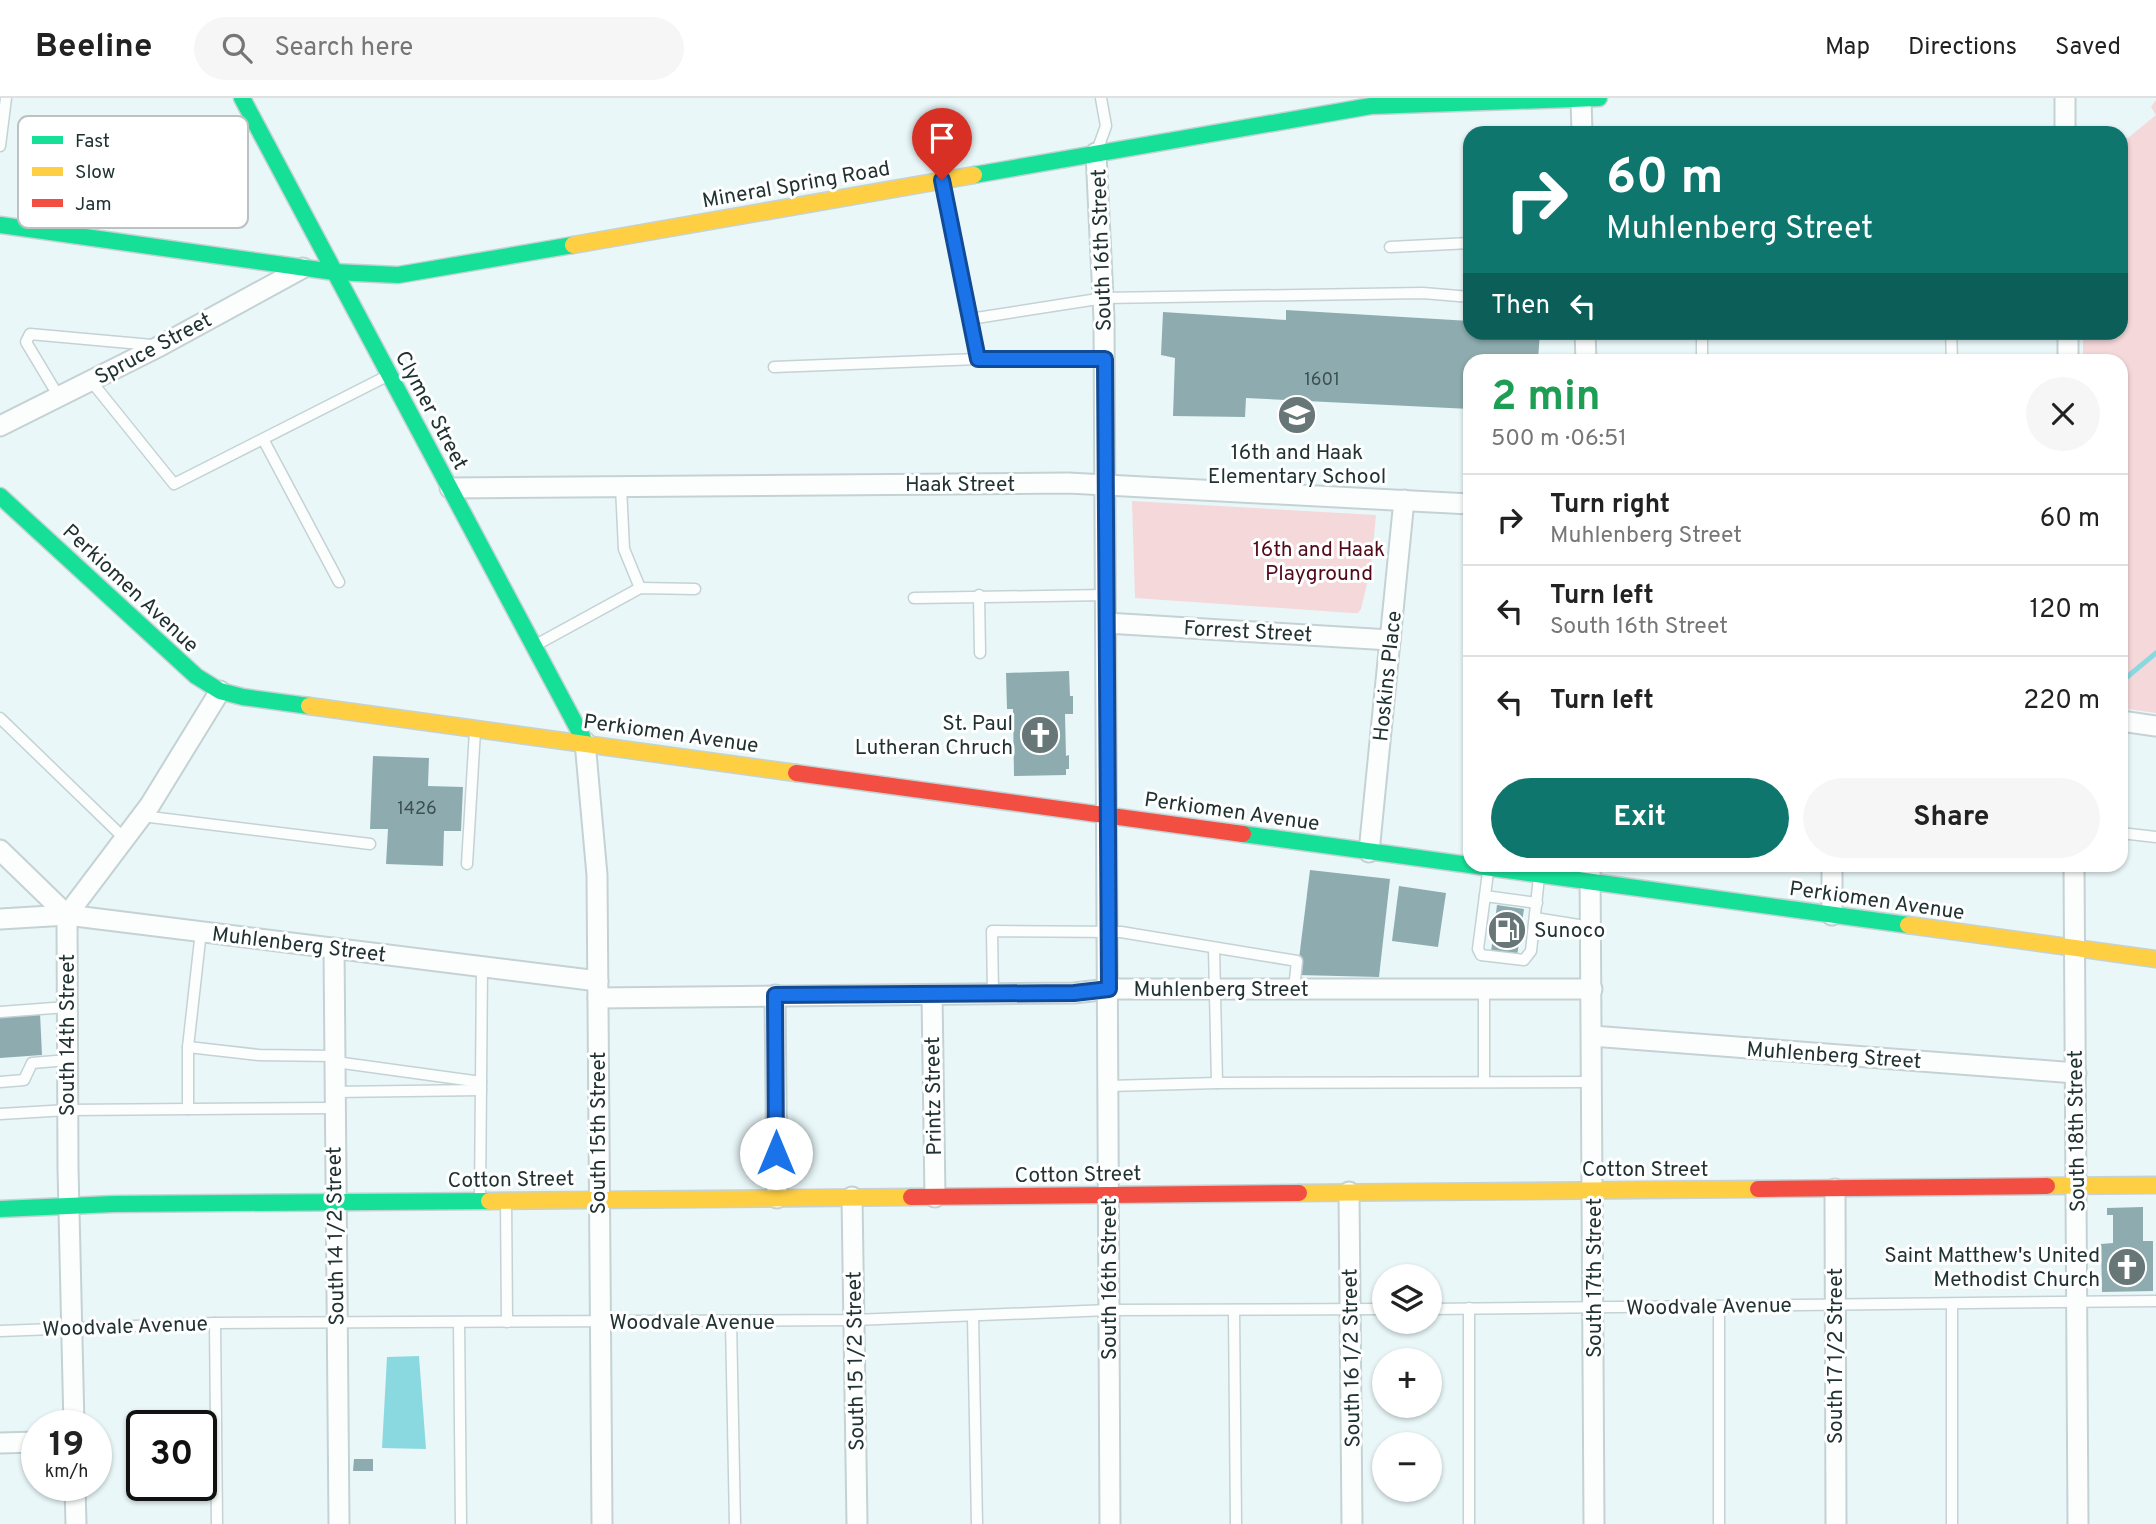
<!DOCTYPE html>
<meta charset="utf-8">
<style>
body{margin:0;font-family:Overpass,sans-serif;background:#f6f6f6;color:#222;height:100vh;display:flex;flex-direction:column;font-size:26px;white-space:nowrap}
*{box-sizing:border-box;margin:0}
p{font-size:23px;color:#767676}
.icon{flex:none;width:38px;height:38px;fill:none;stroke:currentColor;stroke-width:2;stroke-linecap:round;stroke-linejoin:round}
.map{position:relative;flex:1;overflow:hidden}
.sheet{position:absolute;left:1463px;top:256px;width:665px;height:518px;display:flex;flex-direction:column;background:#fff;border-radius:21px;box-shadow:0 2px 5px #0004}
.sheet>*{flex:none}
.hud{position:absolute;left:1463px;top:28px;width:665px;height:214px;border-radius:21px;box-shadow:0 2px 5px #0004;background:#0f766e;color:#fff;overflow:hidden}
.fabs{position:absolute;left:1372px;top:1166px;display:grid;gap:14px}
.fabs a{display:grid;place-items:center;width:70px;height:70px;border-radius:50%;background:#fff;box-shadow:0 2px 5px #0004;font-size:35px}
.speed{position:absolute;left:21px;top:1312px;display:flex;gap:14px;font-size:35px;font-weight:700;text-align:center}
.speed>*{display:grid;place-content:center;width:91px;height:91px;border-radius:50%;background:#fff;box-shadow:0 2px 5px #0004;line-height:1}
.speed small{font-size:18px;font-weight:400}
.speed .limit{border:4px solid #111;border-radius:10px;background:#fff;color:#111}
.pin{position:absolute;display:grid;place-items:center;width:60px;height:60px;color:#fff;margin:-72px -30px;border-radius:50% 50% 50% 0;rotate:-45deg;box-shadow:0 0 7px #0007}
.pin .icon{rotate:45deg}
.me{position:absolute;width:77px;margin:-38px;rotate:0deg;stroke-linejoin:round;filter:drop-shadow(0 0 5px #0008)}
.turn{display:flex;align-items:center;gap:24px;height:147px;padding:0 28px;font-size:32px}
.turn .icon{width:91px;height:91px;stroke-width:2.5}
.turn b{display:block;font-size:49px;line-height:60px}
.then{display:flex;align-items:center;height:66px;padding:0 28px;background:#0003;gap:14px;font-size:26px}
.round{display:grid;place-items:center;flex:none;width:74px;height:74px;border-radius:37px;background:#f6f6f6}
.overview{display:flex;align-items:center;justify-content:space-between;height:119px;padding:0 28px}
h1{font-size:42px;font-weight:700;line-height:52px;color:#1e9e55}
.action{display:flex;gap:14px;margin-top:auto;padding:14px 28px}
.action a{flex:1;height:80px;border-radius:42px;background:#0f766e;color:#fff;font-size:28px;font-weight:700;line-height:80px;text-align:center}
.action a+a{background:#f6f6f6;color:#222}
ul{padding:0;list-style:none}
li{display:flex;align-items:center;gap:21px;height:91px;padding:0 28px;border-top:2px solid #e0e0e0}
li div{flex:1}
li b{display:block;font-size:26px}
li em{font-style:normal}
header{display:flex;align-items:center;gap:42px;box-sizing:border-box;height:98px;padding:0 35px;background:#fff;border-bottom:2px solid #e0e0e0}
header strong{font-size:33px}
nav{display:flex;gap:38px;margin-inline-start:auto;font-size:24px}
.search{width:490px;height:63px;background:#f6f6f6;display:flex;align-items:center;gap:18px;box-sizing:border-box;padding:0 24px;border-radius:38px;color:#767676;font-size:26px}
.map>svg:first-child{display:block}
.green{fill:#f5d8da}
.water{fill:#8ad9e0}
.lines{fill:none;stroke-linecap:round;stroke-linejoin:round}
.stream{stroke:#8ad9e0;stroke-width:5}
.building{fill:#8eacaf}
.lane-casing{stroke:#c4d2d4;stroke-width:13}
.street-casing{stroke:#c4d2d4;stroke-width:23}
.fast-casing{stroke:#c4d2d4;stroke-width:19}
.slow-casing{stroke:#c4d2d4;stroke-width:19}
.jam-casing{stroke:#c4d2d4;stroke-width:19}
.lane{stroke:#fcfefe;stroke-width:10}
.street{stroke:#fcfefe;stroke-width:19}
.fast{stroke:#16e098;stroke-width:16}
.slow{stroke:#ffcf43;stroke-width:16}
.jam{stroke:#f24e42;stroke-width:16}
.route-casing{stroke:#114b97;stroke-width:18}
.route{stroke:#1a73e8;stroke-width:12}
.labels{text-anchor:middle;stroke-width:6;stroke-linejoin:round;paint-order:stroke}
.number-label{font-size:18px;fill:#3c5052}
.street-label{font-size:21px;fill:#213233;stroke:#fff}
.poi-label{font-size:21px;fill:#213233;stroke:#fff;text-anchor:end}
.park-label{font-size:21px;fill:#520919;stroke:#fff}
.key{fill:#fff;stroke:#bcc2c2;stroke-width:2}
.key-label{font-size:19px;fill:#213233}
</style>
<header>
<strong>Beeline</strong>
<div class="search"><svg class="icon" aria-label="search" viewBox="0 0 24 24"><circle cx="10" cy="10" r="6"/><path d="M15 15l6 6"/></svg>Search here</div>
<nav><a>Map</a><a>Directions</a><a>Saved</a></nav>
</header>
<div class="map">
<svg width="2156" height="1426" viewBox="0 0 2156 1426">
<rect width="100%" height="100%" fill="#e9f7f9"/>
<g class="green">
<polygon points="2156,2 2156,615 2121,610 2121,262 2083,262 2083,235 2121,234 2121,38 2128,40 2156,17 2151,9"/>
<polygon points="1132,403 1376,417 1371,469 1361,511 1358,515 1352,515 1135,500"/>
</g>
<polygon class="water" points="419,1258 426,1351 382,1350 387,1259"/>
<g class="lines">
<polyline class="stream" points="2121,584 2156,555"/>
</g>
<g class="building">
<polygon points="1286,212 1470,223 1470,234 1540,234 1538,262 1470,262 1470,311 1246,300 1245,319 1173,318 1175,260 1161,257 1163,214 1286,222"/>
<polygon points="1069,573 1070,598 1073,598 1073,616 1065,616 1066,658 1069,657 1069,671 1066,671 1066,677 1014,678 1013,611 1007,611 1006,575"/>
<polygon points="373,658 429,660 428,688 463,689 461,733 444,733 443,768 386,766 388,731 370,731"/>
<polygon points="1310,772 1390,781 1379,879 1297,877"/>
<polygon points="1399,788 1446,795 1438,849 1392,843"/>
<polygon points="1497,807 1524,811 1517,858 1491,854"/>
<polygon points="40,915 42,957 0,960 0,918"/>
<polygon points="2143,1109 2143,1143 2153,1143 2153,1193 2102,1194 2101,1146 2113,1145 2113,1117 2107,1117 2107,1110"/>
<polygon points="354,1361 373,1361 373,1373 353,1373"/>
</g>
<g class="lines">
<g class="lane-casing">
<g id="lane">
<polyline points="0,48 6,0"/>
<polyline points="1098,50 1106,28 1101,0"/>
<polyline points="943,87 978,261"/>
<polyline points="1390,149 1470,145"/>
<polyline points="970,221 1104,200 1423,195 1470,199"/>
<polyline points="1702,234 1702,262"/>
<polyline points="1951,234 1952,262"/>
<polyline points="774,269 978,261 1105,261"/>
<polyline points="91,283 174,386 389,277"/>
<polyline points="59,299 26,244 30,236 152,247"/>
<polyline points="263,341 339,484"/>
<polyline points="621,389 624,451 640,490"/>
<polyline points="979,497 980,555"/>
<polyline points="914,500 1106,497"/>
<polyline points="534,548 640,490 695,491"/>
<polyline points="0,620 125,741"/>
<polyline points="142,718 370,746"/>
<polyline points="2121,735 2156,739"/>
<polyline points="467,766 475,633"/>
<polyline points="1488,774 1478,851 1481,857 1524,862 1531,853 1539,779"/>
<polyline points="1485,798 1537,805"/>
<polyline points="1535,820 1591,829"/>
<polyline points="1214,850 1217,985"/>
<polyline points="1484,891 1484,984"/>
<polyline points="993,896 992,833 1121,834 1297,863 1294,891"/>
<polyline points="0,914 67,909"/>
<polyline points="188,949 259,957 334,958 343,965 481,984"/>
<polyline points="0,984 24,982 32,965 68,962"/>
<polyline points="1109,988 1217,985 1592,984"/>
<polyline points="334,994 481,992"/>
<polyline points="188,1011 188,949 201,833"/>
<polyline points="0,1016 68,1012 334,1010"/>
<polyline points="480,1102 482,868"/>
<polyline points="506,1102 507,1224"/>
<polyline points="1952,1206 1952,1426"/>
<polyline points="1430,1211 2156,1203"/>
<polyline points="1234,1212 1236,1426"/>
<polyline points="973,1218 977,1426"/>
<polyline points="731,1223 735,1426"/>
<polyline points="459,1224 461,1426"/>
<polyline points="215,1225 217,1426"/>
<polyline points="0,1233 215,1225 854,1222 1109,1212 1384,1211"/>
<polyline points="1469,1426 1469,1210"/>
<polyline points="1719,1426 1719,1208"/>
</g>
</g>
<g class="street-casing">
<g id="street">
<polyline points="2065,0 2065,35"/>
<polyline points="1581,1 1582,35"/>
<polyline points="1096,55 1104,221 1110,1426"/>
<polyline points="1585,234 1586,262"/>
<polyline points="2068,234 2068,262"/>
<polyline points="0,328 160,248 303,170"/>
<polyline points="450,390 1068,385 1470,406"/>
<polyline points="1106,525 1390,542"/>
<polyline points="2121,623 2156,628"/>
<polyline points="585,644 597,777 602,1426"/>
<polyline points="0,752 67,817"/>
<polyline points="1369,754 1404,402"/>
<polyline points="1590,766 1594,1426"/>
<polyline points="1832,766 1832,817"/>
<polyline points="2074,766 2078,1426"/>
<polyline points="0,821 67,817 598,883"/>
<polyline points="334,850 339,1426"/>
<polyline points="775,897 777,1100"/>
<polyline points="932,897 935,1099"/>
<polyline points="598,900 1074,895 1109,891 1592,891"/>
<polyline points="1592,938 2076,975"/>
<polyline points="1835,1091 1836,1426"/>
<polyline points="1349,1094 1352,1426"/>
<polyline points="852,1099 857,1426"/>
<polyline points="74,1328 68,1070 67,817 150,707 220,593"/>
<polyline points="0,1345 37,1344"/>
<polyline points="75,1388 76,1426"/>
</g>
</g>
<g class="fast-casing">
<g id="fast">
<polyline points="242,0 585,644"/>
<polyline points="974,77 1371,8 1599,0"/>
<polyline points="0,127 334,174 398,177 573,147"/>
<polyline points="0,398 196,578 220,593 243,599 309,608"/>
<polyline points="1243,736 1908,827"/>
<polyline points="0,1111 113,1106 489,1103"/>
</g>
</g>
<g class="slow-casing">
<g id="slow">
<polyline points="573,147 974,77"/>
<polyline points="309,608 796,675"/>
<polyline points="1908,827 2156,861"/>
<polyline points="2047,1088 2156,1087"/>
<polyline points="1299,1095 1758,1091"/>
<polyline points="489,1103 911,1099"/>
</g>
</g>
<g class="jam-casing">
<g id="jam">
<polyline points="796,675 1243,736"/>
<polyline points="1758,1091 2047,1088"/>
<polyline points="911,1099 1299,1095"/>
</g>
</g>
<use href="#lane" class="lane"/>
<use href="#street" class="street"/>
<use href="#fast" class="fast"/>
<use href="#slow" class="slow"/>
<use href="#jam" class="jam"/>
</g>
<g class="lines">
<g class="route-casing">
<polyline id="route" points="776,1055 775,897 1074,895 1109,891 1105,261 978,261 942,82"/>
</g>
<use href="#route" class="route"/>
</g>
<defs>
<g id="school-disc" transform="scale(2.0125)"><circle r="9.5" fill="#677778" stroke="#fff"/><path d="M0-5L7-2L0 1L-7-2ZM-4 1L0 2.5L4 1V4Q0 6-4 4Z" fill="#fff"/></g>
<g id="church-disc" transform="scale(2.0125)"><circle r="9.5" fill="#677778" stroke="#fff"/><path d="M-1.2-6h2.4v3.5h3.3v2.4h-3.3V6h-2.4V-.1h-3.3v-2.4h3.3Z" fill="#fff"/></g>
<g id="fuel-disc" transform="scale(2.0125)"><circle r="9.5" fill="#677778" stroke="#fff"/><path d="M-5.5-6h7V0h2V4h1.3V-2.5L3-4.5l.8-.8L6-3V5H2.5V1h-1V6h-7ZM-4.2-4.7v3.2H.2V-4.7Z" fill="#fff"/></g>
</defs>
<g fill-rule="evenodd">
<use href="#school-disc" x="1297" y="317"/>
<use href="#church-disc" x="1040" y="637"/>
<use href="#fuel-disc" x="1507" y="832"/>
<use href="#church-disc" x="2127" y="1169"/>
</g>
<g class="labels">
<g class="number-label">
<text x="1322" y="287">1601</text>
<text x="417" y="716">1426</text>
</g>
<g class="street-label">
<text transform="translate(796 86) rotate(-10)" y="7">Mineral Spring Road</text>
<text transform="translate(1101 152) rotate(-92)" y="7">South 16th Street</text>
<text transform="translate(153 250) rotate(-28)" y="7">Spruce Street</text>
<text transform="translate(432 312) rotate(62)" y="7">Clymer Street</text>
<text x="960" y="393">Haak Street</text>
<text transform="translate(131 490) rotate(43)" y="7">Perkiomen Avenue</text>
<text transform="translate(1248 533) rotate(3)" y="7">Forrest Street</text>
<text transform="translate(1387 578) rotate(-84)" y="7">Hoskins Place</text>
<text transform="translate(671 635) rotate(8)" y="7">Perkiomen Avenue</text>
<text transform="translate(1232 713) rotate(8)" y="7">Perkiomen Avenue</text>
<text transform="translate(1877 802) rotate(8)" y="7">Perkiomen Avenue</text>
<text transform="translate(299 846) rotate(7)" y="7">Muhlenberg Street</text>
<text x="1221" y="898">Muhlenberg Street</text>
<text transform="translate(67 937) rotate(-90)" y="7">South 14th Street</text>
<text transform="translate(1834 957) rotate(4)" y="7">Muhlenberg Street</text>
<text transform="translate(933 998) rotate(-91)" y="7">Printz Street</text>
<text transform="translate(2076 1033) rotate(-91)" y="7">South 18th Street</text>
<text transform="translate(598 1035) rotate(-90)" y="7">South 15th Street</text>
<text x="1645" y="1078">Cotton Street</text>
<text transform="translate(1078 1076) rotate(-1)" y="7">Cotton Street</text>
<text transform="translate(511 1081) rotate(-1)" y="7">Cotton Street</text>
<text transform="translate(335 1138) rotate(-91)" y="7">South 14 1/2 Street</text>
<text transform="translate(1594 1180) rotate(-90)" y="7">South 17th Street</text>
<text transform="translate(1109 1181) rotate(-90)" y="7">South 16th Street</text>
<text transform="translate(1709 1208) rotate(-1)" y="7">Woodvale Avenue</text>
<text x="692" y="1231">Woodvale Avenue</text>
<text transform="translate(125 1228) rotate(-2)" y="7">Woodvale Avenue</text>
<text transform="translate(1835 1258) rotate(-90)" y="7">South 17 1/2 Street</text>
<text transform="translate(1351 1260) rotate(-91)" y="7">South 16 1/2 Street</text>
<text transform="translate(855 1263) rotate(-91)" y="7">South 15 1/2 Street</text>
</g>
<g class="poi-label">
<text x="1297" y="361" text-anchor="middle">16th and Haak<tspan x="1297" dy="24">Elementary School</tspan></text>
<text x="1013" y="632">St. Paul<tspan x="1013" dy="24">Lutheran Chruch</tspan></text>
<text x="1534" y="839" text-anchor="start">Sunoco</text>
<text x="2100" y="1164">Saint Matthew's United<tspan x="2100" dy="24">Methodist Church</tspan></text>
</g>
<g class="park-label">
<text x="1319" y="458">16th and Haak<tspan x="1319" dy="24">Playground</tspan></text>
</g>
</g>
<rect x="18" y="18" width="230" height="112" rx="10" class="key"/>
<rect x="32" y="38" width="31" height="8" fill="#16e098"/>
<rect x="32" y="69" width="31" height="9" fill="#ffcf43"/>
<rect x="32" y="101" width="31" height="8" fill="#f24e42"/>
<g class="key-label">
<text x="75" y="49">Fast</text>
<text x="75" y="80">Slow</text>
<text x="75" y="112">Jam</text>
</g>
</svg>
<div class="fabs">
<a><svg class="icon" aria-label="layers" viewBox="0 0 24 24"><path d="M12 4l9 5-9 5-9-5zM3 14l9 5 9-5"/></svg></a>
<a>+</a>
<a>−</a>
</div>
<div class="speed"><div>19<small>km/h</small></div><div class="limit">30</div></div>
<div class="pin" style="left:942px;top:82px;background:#d93025"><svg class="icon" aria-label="arrive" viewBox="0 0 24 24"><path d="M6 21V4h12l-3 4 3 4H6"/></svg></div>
<svg class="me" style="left:776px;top:1055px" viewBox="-20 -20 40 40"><circle r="19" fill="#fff"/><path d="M0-13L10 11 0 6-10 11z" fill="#1a73e8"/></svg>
<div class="hud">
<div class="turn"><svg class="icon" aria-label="right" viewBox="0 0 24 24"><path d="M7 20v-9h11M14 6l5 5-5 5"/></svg><div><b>60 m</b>Muhlenberg Street</div></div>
<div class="then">Then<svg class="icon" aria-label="left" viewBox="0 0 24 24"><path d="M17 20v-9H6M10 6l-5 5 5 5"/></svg></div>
</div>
<section class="sheet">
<div class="overview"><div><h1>2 min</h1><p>500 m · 06:51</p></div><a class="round"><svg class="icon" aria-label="close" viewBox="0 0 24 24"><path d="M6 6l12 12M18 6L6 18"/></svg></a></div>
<ul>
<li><svg class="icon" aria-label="right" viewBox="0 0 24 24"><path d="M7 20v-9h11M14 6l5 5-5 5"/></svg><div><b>Turn right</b><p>Muhlenberg Street</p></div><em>60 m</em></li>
<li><svg class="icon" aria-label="left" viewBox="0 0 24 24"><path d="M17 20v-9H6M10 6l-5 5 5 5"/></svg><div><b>Turn left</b><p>South 16th Street</p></div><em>120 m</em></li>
<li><svg class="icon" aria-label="left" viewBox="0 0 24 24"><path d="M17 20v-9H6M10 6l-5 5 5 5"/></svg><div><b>Turn left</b></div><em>220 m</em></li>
</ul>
<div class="action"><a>Exit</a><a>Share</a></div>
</section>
</div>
